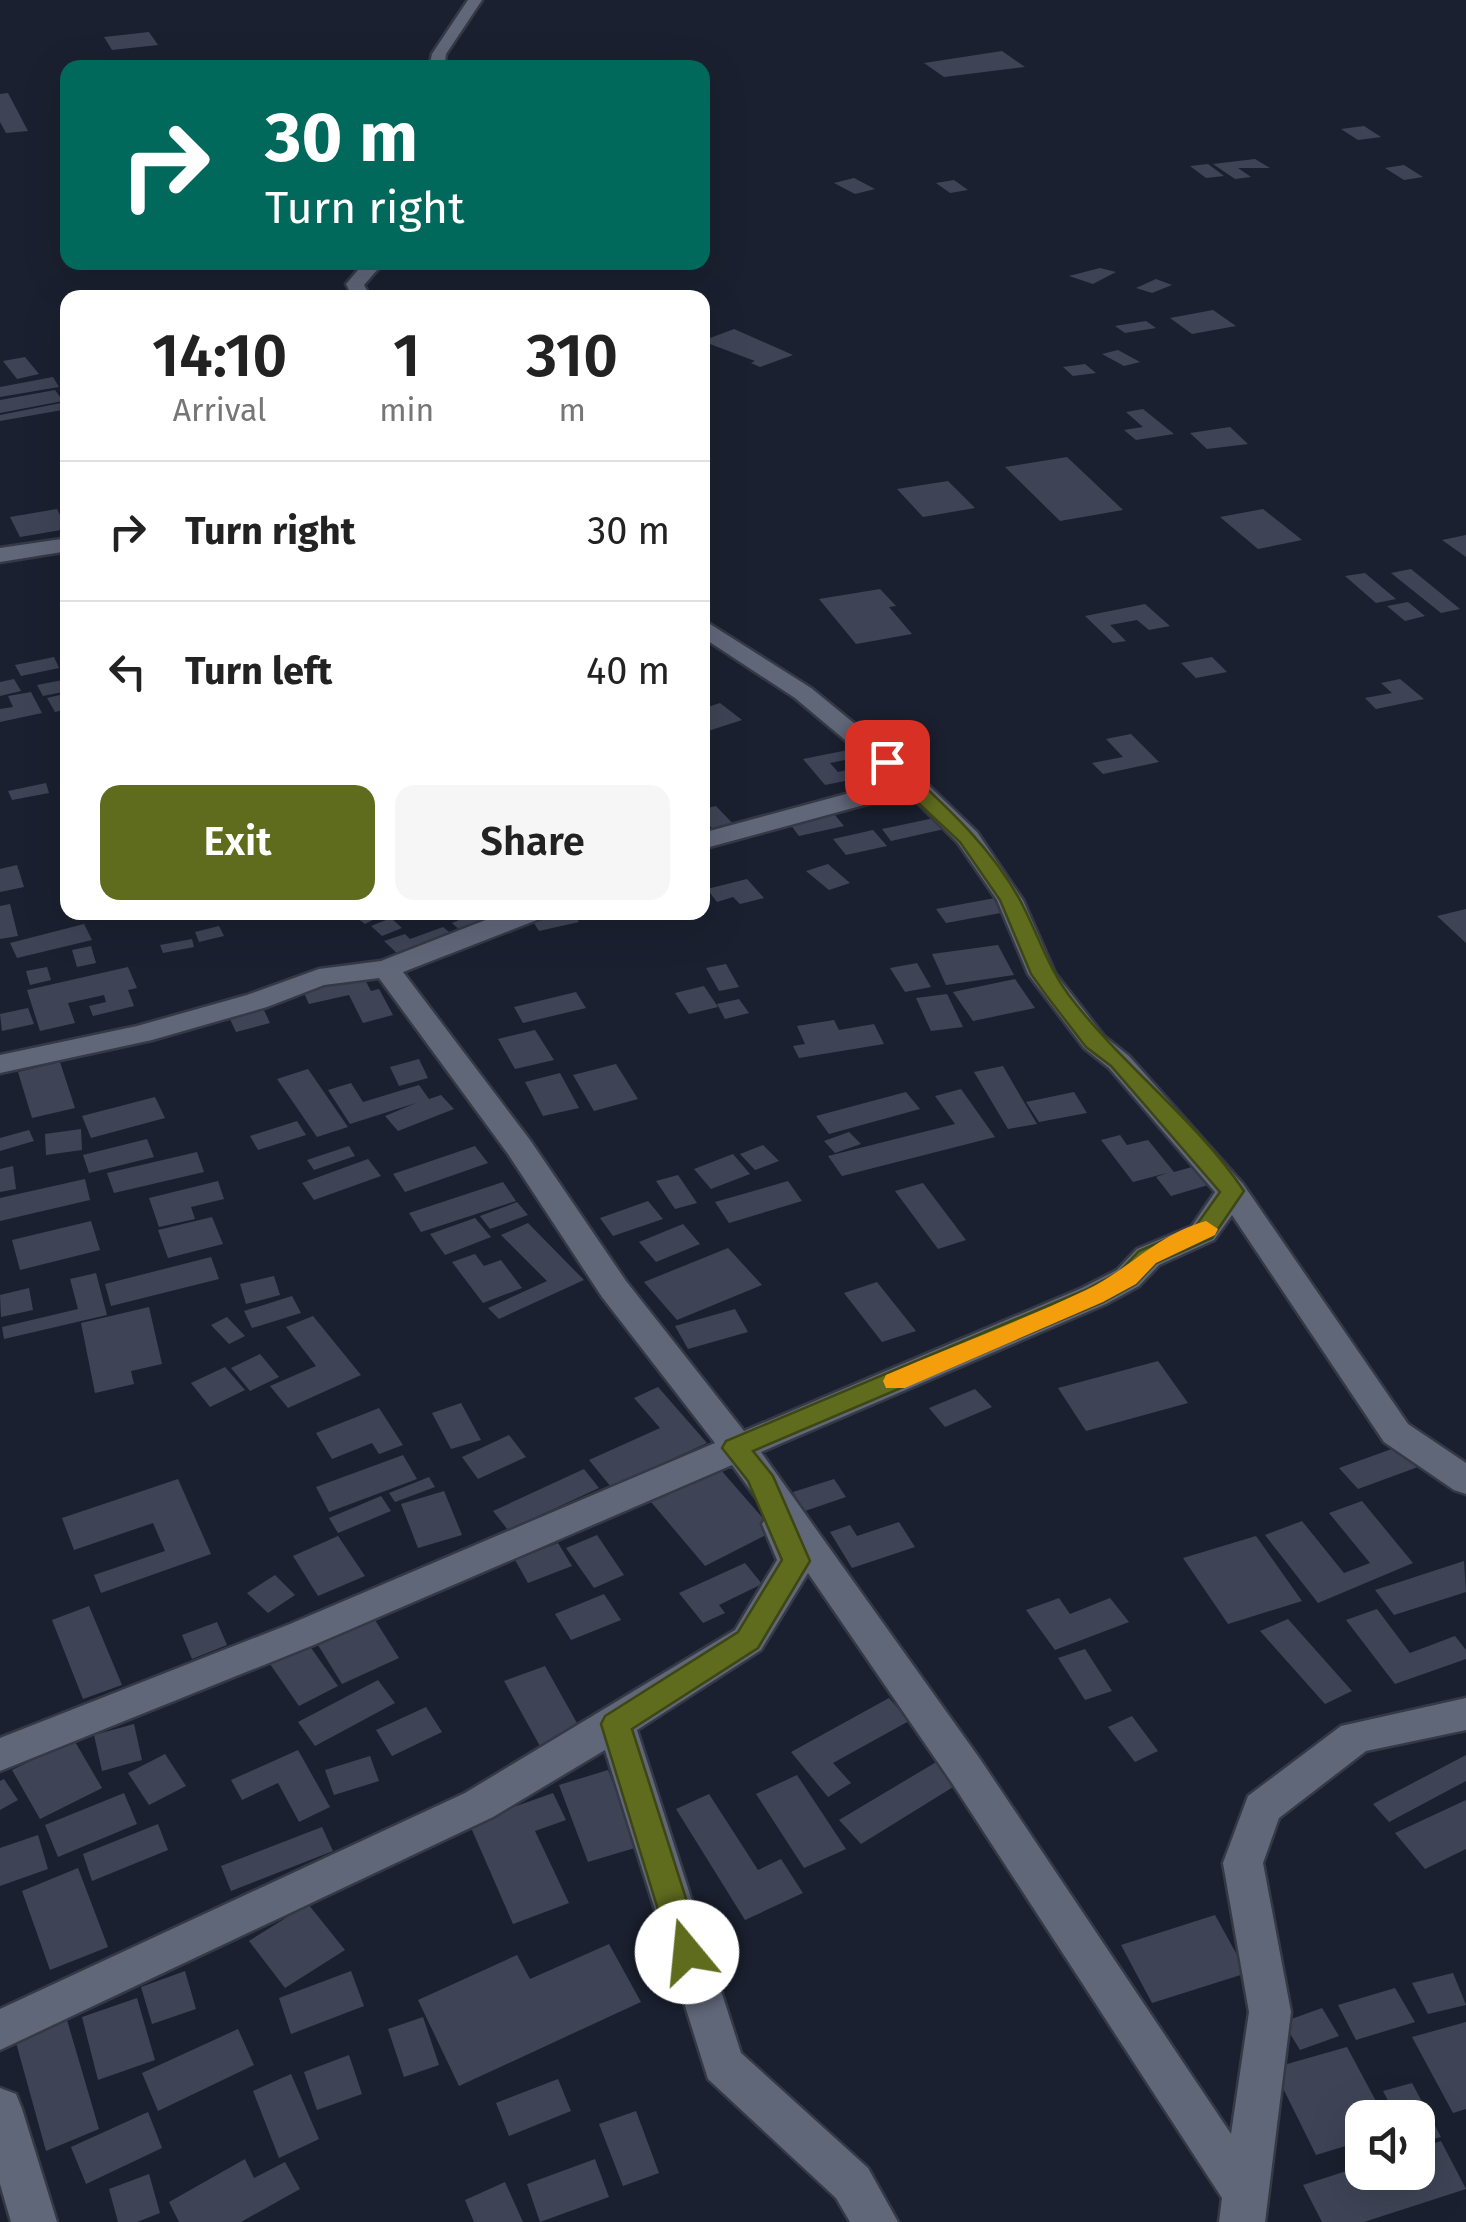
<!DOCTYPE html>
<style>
body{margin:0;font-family:"Fira Sans",sans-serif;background:#f6f6f6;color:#222;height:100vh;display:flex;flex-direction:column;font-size:38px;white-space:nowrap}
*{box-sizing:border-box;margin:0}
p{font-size:32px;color:#767676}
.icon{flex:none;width:55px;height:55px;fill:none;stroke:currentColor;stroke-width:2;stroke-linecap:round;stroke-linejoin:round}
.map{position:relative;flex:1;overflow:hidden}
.drawer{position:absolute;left:60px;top:290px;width:650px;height:630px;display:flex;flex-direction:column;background:#fff;border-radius:20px;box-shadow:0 10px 40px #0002}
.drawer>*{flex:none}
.guide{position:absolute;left:60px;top:60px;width:650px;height:210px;border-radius:20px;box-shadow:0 10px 40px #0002;background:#00695c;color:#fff;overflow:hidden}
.tools{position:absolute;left:1345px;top:2100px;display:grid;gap:20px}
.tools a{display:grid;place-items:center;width:90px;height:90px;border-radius:20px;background:#fff;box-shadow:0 10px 40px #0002;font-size:50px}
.pin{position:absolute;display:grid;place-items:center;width:85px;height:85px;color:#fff;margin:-42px;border-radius:20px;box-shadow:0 5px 15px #0006}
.me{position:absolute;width:110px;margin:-55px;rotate:343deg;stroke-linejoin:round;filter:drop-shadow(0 0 8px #0008)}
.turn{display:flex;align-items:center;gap:35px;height:210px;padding:0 40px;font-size:45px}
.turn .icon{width:130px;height:130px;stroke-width:2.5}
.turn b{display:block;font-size:70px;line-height:85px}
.eta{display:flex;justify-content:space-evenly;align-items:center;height:170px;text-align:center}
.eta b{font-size:60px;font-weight:600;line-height:70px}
.action{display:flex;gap:20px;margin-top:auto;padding:20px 40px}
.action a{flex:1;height:115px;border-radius:20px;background:#5f6c1e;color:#fff;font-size:40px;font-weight:600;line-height:115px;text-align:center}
.action a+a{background:#f6f6f6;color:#222}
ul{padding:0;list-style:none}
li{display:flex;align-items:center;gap:30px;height:140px;padding:0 40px;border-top:2px solid #e0e0e0}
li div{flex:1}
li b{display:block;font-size:38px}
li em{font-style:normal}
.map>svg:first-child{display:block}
.building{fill:#3e4456}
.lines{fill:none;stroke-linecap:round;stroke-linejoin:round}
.street-casing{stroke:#353945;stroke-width:5}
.street{fill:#606779;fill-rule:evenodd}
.route{fill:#5f6c1e;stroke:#3e4614;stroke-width:2.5}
.slow{fill:#f59e0b}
</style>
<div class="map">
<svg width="1466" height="2222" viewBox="0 0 1466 2222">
<rect width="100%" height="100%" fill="#1b2030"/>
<g class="building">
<polygon points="149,32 158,45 112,50 104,37"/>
<polygon points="1002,51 1025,67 944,77 924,63"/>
<polygon points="8,93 28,131 6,133 0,122 0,94"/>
<polygon points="1364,126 1381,137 1358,140 1341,129"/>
<polygon points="1255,159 1270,168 1238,168 1251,177 1235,179 1213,164"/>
<polygon points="1208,164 1224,176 1206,178 1190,166"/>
<polygon points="1404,165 1423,177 1404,180 1385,168"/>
<polygon points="854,178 875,189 855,194 834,183"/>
<polygon points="954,180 968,190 950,193 936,183"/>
<polygon points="1100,268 1116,272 1093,284 1069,276"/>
<polygon points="1156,279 1172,285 1152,293 1136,288"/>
<polygon points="1213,310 1236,326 1192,334 1170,318"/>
<polygon points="1146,321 1156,328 1125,333 1115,326"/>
<polygon points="734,329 793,355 760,367 751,363 755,361 702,341"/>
<polygon points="1118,350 1140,362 1124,366 1102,354"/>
<polygon points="25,357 39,374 17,379 3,361"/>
<polygon points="1085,364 1096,373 1073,376 1063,367"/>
<polygon points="53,377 59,387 0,397 0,387"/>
<polygon points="55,390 63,401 0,413 0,400"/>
<polygon points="66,402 68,409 0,421 0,415"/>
<polygon points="1143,409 1174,434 1136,440 1124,430 1143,427 1126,412"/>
<polygon points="1230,427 1248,444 1207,449 1190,433"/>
<polygon points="1067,457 1123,510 1060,521 1005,467"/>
<polygon points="948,481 975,508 923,517 897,489"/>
<polygon points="57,509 67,529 20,537 10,517"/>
<polygon points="1263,509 1302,540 1258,549 1220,517"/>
<polygon points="1466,535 1466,557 1442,540"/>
<polygon points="1411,569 1460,609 1441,613 1391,573"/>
<polygon points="1365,573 1396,599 1376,603 1345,576"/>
<polygon points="880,589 896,606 889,607 912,634 856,644 819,599"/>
<polygon points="1408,602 1425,616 1405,621 1387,606"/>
<polygon points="1145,604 1170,626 1149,630 1137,620 1110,625 1126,641 1113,643 1085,616"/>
<polygon points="54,657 59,668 21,676 15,665"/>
<polygon points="1212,657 1227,672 1196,678 1181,663"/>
<polygon points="14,679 21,691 0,696 0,682"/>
<polygon points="68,679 68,691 43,696 37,685"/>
<polygon points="1400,679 1424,699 1376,709 1365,698 1392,693 1381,683"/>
<polygon points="31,692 42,713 0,722 0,709 13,707 8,696"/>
<polygon points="68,693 68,709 55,712 47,698"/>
<polygon points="720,703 742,720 702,733 702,709"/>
<polygon points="1131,734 1159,762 1103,774 1092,763 1123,757 1106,739"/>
<polygon points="853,749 860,757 830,763 838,772 852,769 860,778 825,785 803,759"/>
<polygon points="46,783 49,793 12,800 8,791"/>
<polygon points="716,806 735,826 715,831 708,824 704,825 702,809"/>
<polygon points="834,814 844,826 799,836 790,824"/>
<polygon points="939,817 949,828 891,841 882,829"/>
<polygon points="873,830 887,846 846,855 833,839"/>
<polygon points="828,864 850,883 829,890 806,871"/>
<polygon points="17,865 24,887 0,892 0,869"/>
<polygon points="747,879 764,898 740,904 733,897 717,902 707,889"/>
<polygon points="995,898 1006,912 946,923 936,909"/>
<polygon points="10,904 18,936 0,939 0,906"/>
<polygon points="1466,909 1466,943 1437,916"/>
<polygon points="349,912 388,912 365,924"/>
<polygon points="477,912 513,912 464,934 452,923"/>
<polygon points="573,912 579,922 539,931 532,920"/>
<polygon points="391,918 402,928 382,936 371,926"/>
<polygon points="84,924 92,940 17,958 10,943"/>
<polygon points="219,926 224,936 199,942 195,932"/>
<polygon points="443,927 454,936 400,956 384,941 405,934 410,939"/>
<polygon points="192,939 194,947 163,953 160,945"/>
<polygon points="998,945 1014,975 946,985 932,954"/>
<polygon points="91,946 96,963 77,967 72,950"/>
<polygon points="917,963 931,987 905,992 890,968"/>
<polygon points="726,964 739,987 719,991 706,968"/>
<polygon points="47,967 51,980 30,985 26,971"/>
<polygon points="128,967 137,988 128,990 134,1006 93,1016 89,1006 106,1002 104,995 68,1003 75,1023 40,1031 27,990"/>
<polygon points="363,976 371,991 379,989 393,1015 363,1023 349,995 309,1004 302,989"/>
<polygon points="1015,979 1035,1008 973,1021 953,992"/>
<polygon points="704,986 718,1007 689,1014 675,993"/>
<polygon points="576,992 586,1008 523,1023 514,1007"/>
<polygon points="947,994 963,1027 931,1031 916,998"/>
<polygon points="739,999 749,1013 725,1019 717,1004"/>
<polygon points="28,1008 34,1024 2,1031 0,1014"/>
<polygon points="263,1008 270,1023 236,1032 229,1017"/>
<polygon points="834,1020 839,1030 874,1024 884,1044 799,1058 793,1046 805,1044 797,1026"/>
<polygon points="535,1030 554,1060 515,1069 498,1039"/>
<polygon points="419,1059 428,1078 399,1086 390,1067"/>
<polygon points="60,1062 75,1108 32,1118 18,1072"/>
<polygon points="616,1064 638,1099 594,1111 573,1075"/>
<polygon points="1003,1066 1018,1092 1037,1124 1008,1129 974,1072"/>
<polygon points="308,1069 348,1127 317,1137 277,1079"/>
<polygon points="560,1073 579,1108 543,1116 525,1082"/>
<polygon points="351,1083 363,1102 419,1085 429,1099 441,1095 454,1109 398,1131 385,1116 416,1103 350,1124 328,1090"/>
<polygon points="961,1089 995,1137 842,1176 828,1156 955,1124 935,1096"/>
<polygon points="906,1092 920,1109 829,1134 816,1116"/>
<polygon points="1074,1092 1087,1113 1039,1122 1026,1102"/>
<polygon points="155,1097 165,1118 91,1138 82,1116"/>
<polygon points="297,1121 306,1135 258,1150 250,1136"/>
<polygon points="81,1129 82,1150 46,1155 45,1134"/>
<polygon points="29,1130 34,1141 0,1151 0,1138"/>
<polygon points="849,1132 861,1144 835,1153 824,1141"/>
<polygon points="1120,1135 1127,1145 1148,1140 1174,1172 1199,1165 1215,1183 1171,1196 1156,1177 1167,1173 1133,1182 1101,1140"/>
<polygon points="147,1139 154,1157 89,1173 83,1155"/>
<polygon points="763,1145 779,1161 755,1170 740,1154"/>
<polygon points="349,1146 355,1156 314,1170 307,1160"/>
<polygon points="475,1146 488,1163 405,1192 393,1174"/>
<polygon points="197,1152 204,1172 114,1193 107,1173"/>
<polygon points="733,1154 750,1174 711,1189 694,1169"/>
<polygon points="368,1159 381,1176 314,1200 302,1183"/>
<polygon points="13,1166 16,1189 0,1192 0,1169"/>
<polygon points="678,1175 697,1203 675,1209 656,1181"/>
<polygon points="85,1179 90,1200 0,1221 0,1198"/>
<polygon points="218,1181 224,1199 191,1207 195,1219 159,1227 149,1198"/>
<polygon points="788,1181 802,1201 729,1223 715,1202"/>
<polygon points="503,1182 516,1201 421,1232 409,1213"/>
<polygon points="923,1183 966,1240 938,1249 895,1191"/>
<polygon points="648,1201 663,1219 613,1236 600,1218"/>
<polygon points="517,1202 528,1215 490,1229 480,1216"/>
<polygon points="212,1217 223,1244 168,1258 158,1230"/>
<polygon points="475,1218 491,1237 445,1255 430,1234"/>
<polygon points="91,1221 100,1250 20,1270 12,1240"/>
<polygon points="528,1223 584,1280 499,1319 488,1308 547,1281 501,1235"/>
<polygon points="683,1224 700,1244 656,1262 639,1242"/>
<polygon points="728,1248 762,1285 677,1320 644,1282"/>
<polygon points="475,1254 484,1266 501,1260 522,1288 483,1303 452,1262"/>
<polygon points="211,1257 219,1279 111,1306 105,1284"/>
<polygon points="96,1273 107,1315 4,1339 2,1327 78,1309 70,1279"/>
<polygon points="274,1276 280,1295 246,1304 240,1284"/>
<polygon points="877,1282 916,1331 882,1342 844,1293"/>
<polygon points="29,1288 33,1310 1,1317 0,1295"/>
<polygon points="292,1296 301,1313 252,1328 244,1311"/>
<polygon points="149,1307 162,1364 131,1371 134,1384 95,1393 81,1323"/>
<polygon points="735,1309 748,1332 688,1349 675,1326"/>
<polygon points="313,1316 361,1375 288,1408 270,1386 316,1366 286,1327"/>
<polygon points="227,1317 245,1336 229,1344 211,1325"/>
<polygon points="260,1354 279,1377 250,1391 231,1368"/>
<polygon points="1158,1361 1188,1403 1086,1431 1058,1388"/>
<polygon points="225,1367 245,1390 210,1407 191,1383"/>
<polygon points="658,1387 707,1443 611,1487 589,1460 660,1428 634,1398"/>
<polygon points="975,1389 992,1407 945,1427 929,1408"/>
<polygon points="461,1403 481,1440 451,1449 432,1413"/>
<polygon points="379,1408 403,1445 379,1454 372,1443 332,1459 316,1433"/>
<polygon points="509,1435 526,1457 478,1479 462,1457"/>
<polygon points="1400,1446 1418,1467 1358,1489 1339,1468"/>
<polygon points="403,1455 417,1479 329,1512 316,1487"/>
<polygon points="584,1469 599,1488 508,1530 493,1511"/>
<polygon points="720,1469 774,1531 705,1566 651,1502"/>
<polygon points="429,1477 435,1487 395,1502 389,1493"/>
<polygon points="178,1479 211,1554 101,1593 94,1575 165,1551 153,1523 74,1550 62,1518"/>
<polygon points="834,1479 846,1497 805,1511 793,1492"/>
<polygon points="444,1491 462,1535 418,1548 401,1504"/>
<polygon points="381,1496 391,1511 338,1533 329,1518"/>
<polygon points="1362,1501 1413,1563 1318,1603 1265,1535 1302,1521 1344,1573 1370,1563 1329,1513"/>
<polygon points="899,1522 915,1547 852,1568 830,1532 850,1525 857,1536"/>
<polygon points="597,1535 624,1575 594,1588 566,1548"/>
<polygon points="338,1536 365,1576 318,1596 293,1556"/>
<polygon points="1256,1536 1302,1601 1228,1624 1183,1558"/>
<polygon points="558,1543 572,1566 528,1583 515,1560"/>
<polygon points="1464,1561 1466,1592 1394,1615 1375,1590"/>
<polygon points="745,1563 762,1584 719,1605 725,1613 703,1623 679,1593"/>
<polygon points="275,1575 295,1595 268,1613 247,1593"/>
<polygon points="604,1594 621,1620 571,1640 555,1614"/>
<polygon points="1059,1598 1070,1614 1110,1598 1129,1622 1055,1650 1026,1610"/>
<polygon points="89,1606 122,1685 83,1699 52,1620"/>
<polygon points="1377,1609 1410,1653 1455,1636 1466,1650 1466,1659 1395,1684 1346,1620"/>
<polygon points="1288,1619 1352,1691 1325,1704 1260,1631"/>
<polygon points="375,1620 399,1658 342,1684 318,1645"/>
<polygon points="217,1622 227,1645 192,1659 182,1635"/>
<polygon points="309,1645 338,1686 299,1706 270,1664"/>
<polygon points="1085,1649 1112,1691 1085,1700 1058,1658"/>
<polygon points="545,1666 582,1732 541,1748 504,1681"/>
<polygon points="378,1680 395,1703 315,1746 298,1722"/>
<polygon points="889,1698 909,1721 833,1763 851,1783 828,1797 791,1752"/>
<polygon points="426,1707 442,1732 392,1756 376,1730"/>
<polygon points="1132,1716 1158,1751 1135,1762 1108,1727"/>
<polygon points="134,1724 142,1760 102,1771 94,1735"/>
<polygon points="74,1740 102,1788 40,1819 12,1770"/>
<polygon points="298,1750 330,1807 299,1822 278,1783 242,1800 231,1780"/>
<polygon points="165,1754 186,1786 149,1805 128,1773"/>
<polygon points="1466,1755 1466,1781 1389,1822 1373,1804"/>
<polygon points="370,1756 379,1781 334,1795 325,1770"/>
<polygon points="938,1761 958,1784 861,1844 839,1820"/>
<polygon points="608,1770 638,1847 588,1862 559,1785"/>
<polygon points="797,1775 846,1849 804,1868 756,1794"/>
<polygon points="4,1779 18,1800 0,1810 0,1781"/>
<polygon points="124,1793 137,1824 58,1857 45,1825"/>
<polygon points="553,1793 566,1820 535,1831 569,1903 513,1924 469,1823"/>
<polygon points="709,1794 758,1870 781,1859 803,1893 745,1920 676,1809"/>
<polygon points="1466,1800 1466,1849 1425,1869 1395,1833"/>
<polygon points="158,1824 168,1850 92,1881 83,1854"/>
<polygon points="322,1827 333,1851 231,1891 221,1866"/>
<polygon points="38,1835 48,1869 0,1886 0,1848"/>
<polygon points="78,1868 108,1947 50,1970 22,1891"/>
<polygon points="308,1904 345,1950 285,1988 249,1941"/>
<polygon points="1215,1915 1247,1973 1152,2003 1121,1945"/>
<polygon points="609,1944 641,2002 459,2086 418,2000 517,1955 530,1979"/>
<polygon points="185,1971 196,2009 152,2024 141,1987"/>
<polygon points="351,1971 364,2006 291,2034 279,1998"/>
<polygon points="1453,1973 1466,2005 1428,2014 1412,1983"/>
<polygon points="1395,1988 1415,2022 1356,2040 1338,2005"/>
<polygon points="137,1998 155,2060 98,2080 82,2017"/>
<polygon points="1322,2008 1339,2036 1300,2050 1283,2022"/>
<polygon points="423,2017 439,2065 404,2077 388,2029"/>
<polygon points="67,2020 99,2129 46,2151 15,2039"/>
<polygon points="1466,2022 1466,2109 1453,2113 1412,2037"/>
<polygon points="238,2029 254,2065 158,2111 142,2073"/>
<polygon points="1347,2047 1385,2118 1362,2118 1362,2141 1316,2155 1273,2068"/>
<polygon points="349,2055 362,2094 317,2110 304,2072"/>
<polygon points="291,2074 319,2139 279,2158 253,2091"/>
<polygon points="558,2079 571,2111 509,2136 496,2103"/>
<polygon points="1412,2083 1441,2137 1418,2143 1418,2118 1397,2118 1383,2091"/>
<polygon points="636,2111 659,2173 623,2186 599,2124"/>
<polygon points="148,2112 162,2148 86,2184 71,2147"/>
<polygon points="1441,2141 1466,2189 1364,2222 1322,2222 1303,2185 1362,2166 1362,2172 1418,2172 1418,2149"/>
<polygon points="245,2159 254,2178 285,2162 300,2189 241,2222 179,2222 169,2202"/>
<polygon points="595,2159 609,2197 540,2222 527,2184"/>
<polygon points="149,2174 160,2213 137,2222 118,2222 109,2189"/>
<polygon points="505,2182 523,2222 474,2222 465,2200"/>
</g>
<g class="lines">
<g class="street-casing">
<g id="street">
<polygon points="468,0 482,0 446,54 444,68 429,68 432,54"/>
<polygon points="365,262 384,262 364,285 371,298 353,298 346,284"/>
<polygon points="68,538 68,551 0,562 0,548"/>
<polygon points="702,619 811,688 922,779 977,832 1023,900 1055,973 1104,1036 1129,1056 1243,1184 1408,1424 1466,1463 1466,1494 1454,1490 1384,1442 1232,1215 1214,1240 1159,1265 1139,1286 1106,1304 761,1452 980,1759 1231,2134 1249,2012 1223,1863 1248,1796 1341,1726 1466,1698 1466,1730 1366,1751 1279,1818 1263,1863 1291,2012 1265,2222 1219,2222 1222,2198 952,1783 808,1573 761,1650 637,1730 741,2053 868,2168 898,2222 850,2222 836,2198 708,2079 605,1750 493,1817 0,2050 0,2009 465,1793 735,1630 777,1560 762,1524 768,1514 732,1465 316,1644 0,1771 0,1738 290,1624 715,1443 602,1297 508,1154 379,978 324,985 267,1007 152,1040 0,1073 0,1055 137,1026 247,995 319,969 381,961 506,912 545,912 542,918 403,972 530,1140 626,1281 744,1431 1082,1288 1117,1270 1137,1249 1192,1226 1215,1192 1109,1068 1084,1048 1028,974 997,900 958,843 908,793 702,849 702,833 894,781 795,698 702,637"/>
<polygon points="0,2088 16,2094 22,2109 57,2222 11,2222 0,2184"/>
</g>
</g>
<use href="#street" class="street"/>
</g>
<path class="route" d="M887 757 894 758C941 802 990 844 1021 902 1040 938 1048 970 1075 1003 1126 1068 1197 1121 1244 1191L1212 1238 1156 1263 1136 1284 1103 1302 753 1451 773 1476 810 1561 758 1648 632 1729 703 1952 699 1962 687 1966 676 1962 671 1952 601 1724 605 1716 738 1632 782 1560 748 1481 722 1448 726 1441 1085 1290 1119 1272 1139 1251 1195 1227 1220 1192 1111 1066 1086 1047 1046 995 1031 974 1000 900 960 842 880 767 878 762Z"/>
<path class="slow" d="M1206 1221 1218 1229 1215 1235 1156 1263 1136 1284 1103 1302 905 1388H886L883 1381 886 1375C953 1346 1021 1321 1086 1290 1130 1269 1156 1235 1206 1221Z"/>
</svg>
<div class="tools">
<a><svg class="icon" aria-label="sound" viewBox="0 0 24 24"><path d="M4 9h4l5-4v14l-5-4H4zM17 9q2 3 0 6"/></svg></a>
</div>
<div class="pin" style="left:887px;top:762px;background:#d93025"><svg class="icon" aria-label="arrive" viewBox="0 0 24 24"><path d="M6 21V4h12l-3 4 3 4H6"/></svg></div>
<svg class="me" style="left:687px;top:1952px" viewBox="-20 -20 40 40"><circle r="19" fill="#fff"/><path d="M0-13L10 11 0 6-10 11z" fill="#5f6c1e"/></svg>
<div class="guide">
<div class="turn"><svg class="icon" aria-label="right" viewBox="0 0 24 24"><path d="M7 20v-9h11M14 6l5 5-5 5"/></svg><div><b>30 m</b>Turn right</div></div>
</div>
<section class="drawer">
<div class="eta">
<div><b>14:10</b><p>Arrival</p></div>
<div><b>1</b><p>min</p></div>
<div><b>310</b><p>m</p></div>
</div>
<ul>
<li><svg class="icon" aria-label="right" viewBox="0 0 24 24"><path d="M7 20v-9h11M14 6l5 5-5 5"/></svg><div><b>Turn right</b></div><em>30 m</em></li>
<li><svg class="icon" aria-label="left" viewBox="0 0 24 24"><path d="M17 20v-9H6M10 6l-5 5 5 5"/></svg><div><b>Turn left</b></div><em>40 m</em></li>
</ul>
<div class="action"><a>Exit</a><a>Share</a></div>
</section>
</div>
